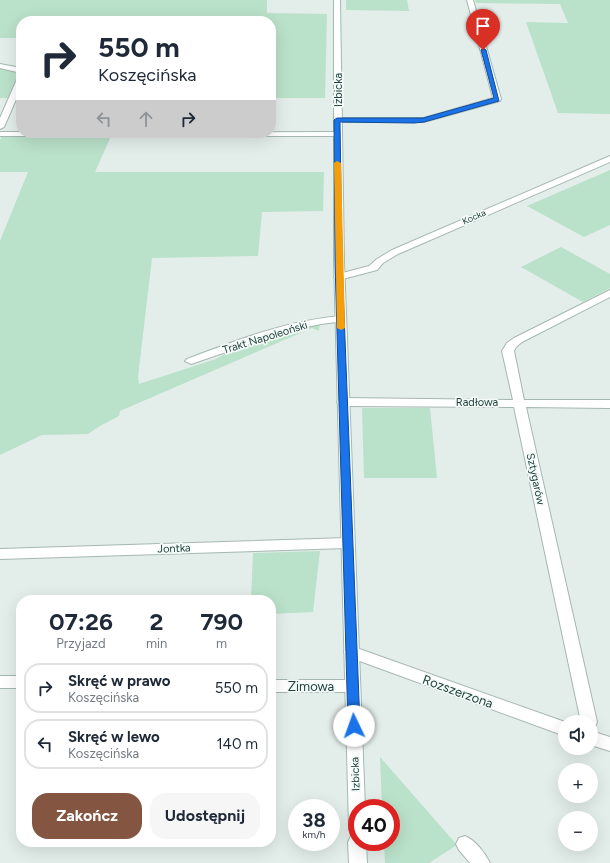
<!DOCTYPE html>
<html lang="pl">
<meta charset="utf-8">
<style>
body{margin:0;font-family:Figtree,sans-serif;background:#f6f6f7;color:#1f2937;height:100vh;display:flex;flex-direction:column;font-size:15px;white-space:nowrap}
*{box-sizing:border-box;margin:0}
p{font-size:13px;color:#747a83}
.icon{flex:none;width:22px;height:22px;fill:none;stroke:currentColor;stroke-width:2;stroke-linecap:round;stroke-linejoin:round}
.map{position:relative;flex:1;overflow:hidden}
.sheet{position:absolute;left:16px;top:595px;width:260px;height:252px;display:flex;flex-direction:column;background:#fff;border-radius:16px;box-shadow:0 4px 16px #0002}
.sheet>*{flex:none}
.hud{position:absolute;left:16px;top:16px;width:260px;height:122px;border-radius:16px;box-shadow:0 4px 16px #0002;background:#fff;color:#1f2937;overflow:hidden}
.buttons{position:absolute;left:558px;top:715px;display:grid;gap:8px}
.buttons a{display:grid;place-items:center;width:40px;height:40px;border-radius:50%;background:#fff;box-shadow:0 4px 16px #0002;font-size:20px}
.speed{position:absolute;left:288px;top:799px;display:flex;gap:8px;font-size:20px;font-weight:700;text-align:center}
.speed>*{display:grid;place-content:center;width:52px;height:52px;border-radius:50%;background:#fff;box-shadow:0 4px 16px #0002;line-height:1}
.speed small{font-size:10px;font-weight:400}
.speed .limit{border:6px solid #d22;background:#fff;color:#111}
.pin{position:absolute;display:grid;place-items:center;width:34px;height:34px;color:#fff;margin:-41px -17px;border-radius:50% 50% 50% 0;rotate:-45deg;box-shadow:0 0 4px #0007}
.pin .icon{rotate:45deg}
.me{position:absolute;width:44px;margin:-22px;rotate:357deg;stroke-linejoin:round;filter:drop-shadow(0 0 3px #0008)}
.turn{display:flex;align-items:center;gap:14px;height:84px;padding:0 16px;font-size:18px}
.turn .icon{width:52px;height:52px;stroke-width:2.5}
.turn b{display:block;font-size:28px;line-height:34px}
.lanes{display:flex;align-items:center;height:38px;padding:0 16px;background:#0003;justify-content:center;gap:20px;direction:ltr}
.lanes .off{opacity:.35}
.eta{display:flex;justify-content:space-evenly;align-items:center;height:68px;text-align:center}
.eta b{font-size:24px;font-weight:700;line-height:28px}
.action{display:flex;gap:8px;margin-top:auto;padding:8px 16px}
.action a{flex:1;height:46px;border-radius:16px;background:#845642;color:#fff;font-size:16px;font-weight:700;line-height:46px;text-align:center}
.action a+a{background:#f6f6f7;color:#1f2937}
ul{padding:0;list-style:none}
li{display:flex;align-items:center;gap:12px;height:50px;margin:0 8px 6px;padding:0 8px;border:2px solid #e0e1e3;border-radius:16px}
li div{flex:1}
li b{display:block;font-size:15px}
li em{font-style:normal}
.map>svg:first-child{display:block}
.green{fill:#bae1c9}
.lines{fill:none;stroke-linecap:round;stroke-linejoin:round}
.street-casing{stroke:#a5b7b2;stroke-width:2}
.secondary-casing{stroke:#a0bbb4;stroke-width:2}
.street{fill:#fff;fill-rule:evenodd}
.secondary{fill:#fff;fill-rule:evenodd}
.route{fill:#1a73e8;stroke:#114b97}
.slow{fill:#f59e0b}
.labels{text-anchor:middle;stroke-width:3.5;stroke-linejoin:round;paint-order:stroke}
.far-street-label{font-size:9px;fill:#20413c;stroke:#f4faf8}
.street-label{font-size:11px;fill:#20413c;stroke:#f4faf8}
.near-street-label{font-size:13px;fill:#20413c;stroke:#f4faf8}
</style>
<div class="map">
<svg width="610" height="863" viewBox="0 0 610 863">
<rect width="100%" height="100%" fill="#e3eeea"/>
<g class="green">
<polygon points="0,0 267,0 267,13 327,14 325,98 271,98 271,21 21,21 21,38 0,38"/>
<polygon points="346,0 407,0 409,11 346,10"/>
<polygon points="475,0 610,0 610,114 558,113 526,22 568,23 560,4 476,3"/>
<polygon points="0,68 12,69 18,76 8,98 0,98"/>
<polygon points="2,136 111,136 95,172 324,172 323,211 262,212 258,256 152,258 138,377 139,384 216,359 233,349 278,334 307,325 320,323 319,331 312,328 120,411 119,416 100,426 88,434 42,435 0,455 0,241 28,172 0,172 0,140"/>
<polygon points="610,170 610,225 584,237 527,206"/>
<polygon points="561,247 610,274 610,288 583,302 521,267"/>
<polygon points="362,408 430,408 437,478 364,478"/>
<polygon points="320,551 313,612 271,614 271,600 251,600 253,553"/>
<polygon points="380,757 457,845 429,863 385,863 384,842 391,842 391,808 382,808"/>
</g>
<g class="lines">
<g class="street-casing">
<g id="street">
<polygon points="467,0 473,0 501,99 500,101 424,122 334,122 334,118 424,118 493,98"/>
<polygon points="0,64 21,68 21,73 0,68"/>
<polygon points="18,77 21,77 21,88 4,127 0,129 0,118"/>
<polygon points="0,132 21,132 21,133 337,132 341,134 337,136 0,136"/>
<polygon points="610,156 610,162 398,254 383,263 377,270 339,280 334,277 335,275 369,266 377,259 392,250"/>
<polygon points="610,290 610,297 522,342 516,347 514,351 524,400 610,400 610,408 526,407 597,722 595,727 591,728 591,722 581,722 514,407 343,406 339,405 337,402 339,399 343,398 513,400 502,351 507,343 514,338"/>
<path d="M340 316 344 317 345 319 344 321 321 324 287 331 191 364 185 361 187 359C237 340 286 321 340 316Z"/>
<polygon points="347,538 352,540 354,543 352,546 347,548 0,559 0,549"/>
<polygon points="351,646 565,722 565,736 346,656 344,652 346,648"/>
<rect x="0" y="676" width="21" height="12"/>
<polygon points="271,680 352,680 357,682 360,686 357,690 352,692 271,692"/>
<polygon points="591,731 610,737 610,751 591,745"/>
<path d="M465 836C475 840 485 853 490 863H470L459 850 456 844 459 838Z"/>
</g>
</g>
<g class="secondary-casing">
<polygon id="secondary" points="334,0 340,0 344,261 365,808 357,808 357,842 366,842 367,863 349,863 348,842 351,836 355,835 351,834 349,828 334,261"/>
</g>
<use href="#street" class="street"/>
<use href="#secondary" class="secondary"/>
</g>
<polygon class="route" points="483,48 486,50 499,101 424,122 414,123 340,122 342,261 360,726 358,730 354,731 350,730 348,726 335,261 334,120 337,118 423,118 494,98 481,50"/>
<polygon class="slow" points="337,161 341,163 345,328 341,330 337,328 334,163"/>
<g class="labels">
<g class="far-street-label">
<text transform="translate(474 217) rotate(-24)" y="3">Kocka</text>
</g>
<g class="street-label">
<text transform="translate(338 90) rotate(-90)" y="4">Izbicka</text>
<text transform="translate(265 337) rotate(-17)" y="4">Trakt Napoleoński</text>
<text x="477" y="406">Radłowa</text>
<text transform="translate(536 479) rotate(78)" y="4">Sztygarów</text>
<text transform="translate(174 548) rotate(-2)" y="4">Jontka</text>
<text transform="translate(355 774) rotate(-92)" y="4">Izbicka</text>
</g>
<g class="near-street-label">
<text x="311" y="691">Zimowa</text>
<text transform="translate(458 691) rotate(20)" y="5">Rozszerzona</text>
</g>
</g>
</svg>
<div class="buttons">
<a><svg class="icon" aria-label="sound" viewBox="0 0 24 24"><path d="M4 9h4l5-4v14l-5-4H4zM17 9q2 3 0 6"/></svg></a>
<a>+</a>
<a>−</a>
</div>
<div class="speed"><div>38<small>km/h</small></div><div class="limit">40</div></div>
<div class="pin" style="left:483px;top:50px;background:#d93025"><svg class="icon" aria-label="arrive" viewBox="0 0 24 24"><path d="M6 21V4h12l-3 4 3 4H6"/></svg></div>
<svg class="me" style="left:354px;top:726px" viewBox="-20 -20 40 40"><circle r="19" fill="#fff"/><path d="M0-13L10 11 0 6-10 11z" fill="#1a73e8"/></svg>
<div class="hud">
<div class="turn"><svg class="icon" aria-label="right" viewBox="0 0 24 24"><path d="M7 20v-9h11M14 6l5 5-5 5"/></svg><div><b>550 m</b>Koszęcińska</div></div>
<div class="lanes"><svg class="icon off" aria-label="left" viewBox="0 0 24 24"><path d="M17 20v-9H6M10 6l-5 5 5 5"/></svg><svg class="icon off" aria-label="ahead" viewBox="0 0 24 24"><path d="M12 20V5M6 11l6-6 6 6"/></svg><svg class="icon" aria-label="right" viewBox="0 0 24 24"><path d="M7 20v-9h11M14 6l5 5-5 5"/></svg></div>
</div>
<section class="sheet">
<div class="eta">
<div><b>07:26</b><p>Przyjazd</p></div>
<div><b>2</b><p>min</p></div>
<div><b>790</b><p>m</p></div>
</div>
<ul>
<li><svg class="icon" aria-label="right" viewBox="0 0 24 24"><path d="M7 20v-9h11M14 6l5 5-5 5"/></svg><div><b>Skręć w prawo</b><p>Koszęcińska</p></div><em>550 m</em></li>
<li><svg class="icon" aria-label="left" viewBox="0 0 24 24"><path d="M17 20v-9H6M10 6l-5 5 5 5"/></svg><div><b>Skręć w lewo</b><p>Koszęcińska</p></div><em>140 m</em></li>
</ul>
<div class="action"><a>Zakończ</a><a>Udostępnij</a></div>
</section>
</div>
